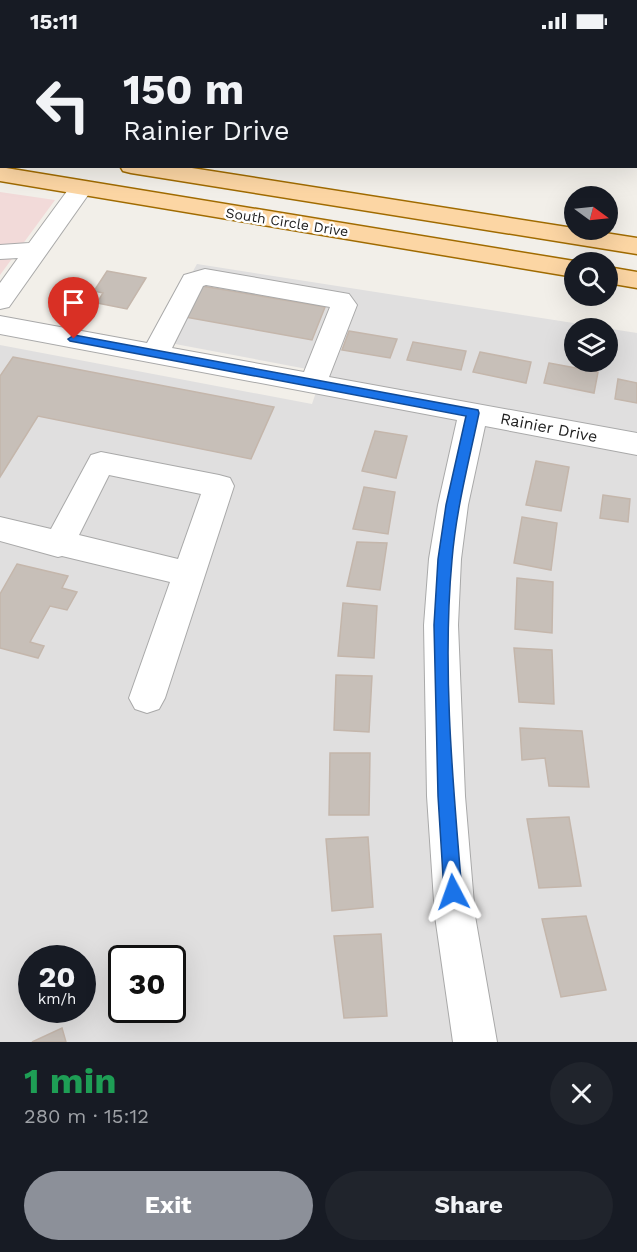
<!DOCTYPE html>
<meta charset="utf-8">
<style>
body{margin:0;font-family:"Work Sans",sans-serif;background:#20242c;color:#f1f3f6;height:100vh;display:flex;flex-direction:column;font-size:22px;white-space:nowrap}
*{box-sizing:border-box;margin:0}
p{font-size:20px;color:#9ea1a6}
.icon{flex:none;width:33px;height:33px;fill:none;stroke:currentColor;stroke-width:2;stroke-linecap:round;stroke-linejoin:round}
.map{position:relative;height:1000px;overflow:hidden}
.sheet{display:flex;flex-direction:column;background:#171b24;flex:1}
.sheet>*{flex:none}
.hud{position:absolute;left:0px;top:0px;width:638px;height:126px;box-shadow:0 6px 24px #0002;background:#171b24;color:#f1f3f6;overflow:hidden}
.needle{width:39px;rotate:105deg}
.buttons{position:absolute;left:564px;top:144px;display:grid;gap:12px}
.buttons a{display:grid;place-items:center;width:54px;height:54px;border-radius:50%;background:#171b24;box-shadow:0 6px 24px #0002;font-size:30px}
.speed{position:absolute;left:18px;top:903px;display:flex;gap:12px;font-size:30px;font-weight:700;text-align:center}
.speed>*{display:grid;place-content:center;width:78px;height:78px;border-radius:50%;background:#171b24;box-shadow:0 6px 24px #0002;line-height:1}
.speed small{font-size:15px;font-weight:400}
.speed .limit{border:3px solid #111;border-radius:9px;background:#fff;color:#111}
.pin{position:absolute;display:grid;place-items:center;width:51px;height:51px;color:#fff;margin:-62px -26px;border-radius:50% 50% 50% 0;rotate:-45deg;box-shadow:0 0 6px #0007}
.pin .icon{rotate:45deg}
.me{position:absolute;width:66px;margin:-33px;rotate:356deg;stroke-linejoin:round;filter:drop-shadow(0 0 4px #0008)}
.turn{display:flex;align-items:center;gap:21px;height:126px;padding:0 24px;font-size:27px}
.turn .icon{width:78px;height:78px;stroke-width:2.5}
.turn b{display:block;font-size:42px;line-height:51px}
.round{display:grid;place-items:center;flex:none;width:63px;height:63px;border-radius:32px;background:#20242c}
.head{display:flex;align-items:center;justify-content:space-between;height:102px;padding:0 24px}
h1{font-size:36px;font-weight:700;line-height:45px;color:#1e9e55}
.primary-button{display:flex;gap:12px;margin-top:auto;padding:12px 24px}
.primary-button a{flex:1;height:69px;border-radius:36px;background:#8c9099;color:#fff;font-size:24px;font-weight:700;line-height:69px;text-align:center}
.primary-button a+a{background:#20242c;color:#f1f3f6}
.status{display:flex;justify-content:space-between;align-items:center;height:42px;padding:0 30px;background:#171b24;direction:ltr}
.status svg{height:16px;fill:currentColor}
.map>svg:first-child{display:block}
.residential{fill:#e0dfdf;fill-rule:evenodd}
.commercial{fill:#f2dad9}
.parking{fill:#e2e2e2}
.building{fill:#c7bfb8;stroke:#c4b6ab;stroke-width:1.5}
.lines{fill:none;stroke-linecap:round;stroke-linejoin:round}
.minor-casing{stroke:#a9a9a9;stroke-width:2}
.major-casing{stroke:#a06b00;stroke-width:3}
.minor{fill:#fff;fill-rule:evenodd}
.major{fill:#fcd6a4;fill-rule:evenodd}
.route{fill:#1a73e8;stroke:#114b97;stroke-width:1.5}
.labels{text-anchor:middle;stroke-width:5;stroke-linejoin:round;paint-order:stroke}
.far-street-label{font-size:14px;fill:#222;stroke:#fff}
.street-label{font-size:16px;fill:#222;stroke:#fff}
</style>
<div class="status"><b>15:11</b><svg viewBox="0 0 49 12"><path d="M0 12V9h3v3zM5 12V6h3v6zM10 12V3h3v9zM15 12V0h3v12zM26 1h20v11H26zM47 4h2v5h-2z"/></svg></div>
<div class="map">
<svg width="637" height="1000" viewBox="0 0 637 1000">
<rect width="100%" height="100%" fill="#f2efe9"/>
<path class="residential" d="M197 222 637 291V1000H0V303L312 362 323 330 154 298ZM574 286H608V320H574ZM32 916H82V968H32ZM122 916H172V968H122Z"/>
<polygon class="commercial" points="0,150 55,158 0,233"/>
<polygon class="parking" points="0,0 213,0 2,2 1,53"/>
<g class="building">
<polygon points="107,229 146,236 127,267 97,261 103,251 94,249"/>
<polygon points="202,244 325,265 312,298 185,275"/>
<polygon points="349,289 397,297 390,316 342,308"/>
<polygon points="413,300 466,309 461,328 407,318"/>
<polygon points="480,310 531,320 526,341 473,330"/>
<polygon points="13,315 274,365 251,417 38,374 0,435 0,334"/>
<polygon points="549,321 598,330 594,351 544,341"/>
<polygon points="618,337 637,341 637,361 615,357"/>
<polygon points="375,389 407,394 396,436 362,429"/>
<polygon points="536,419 569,425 561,469 526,463"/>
<polygon points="364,445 395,450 388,492 353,487"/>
<polygon points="603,453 630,457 628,480 600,476"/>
<polygon points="522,475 557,481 551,528 514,521"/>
<polygon points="357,500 387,501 380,548 347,544"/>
<polygon points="17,522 68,534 62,546 77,550 67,568 50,564 30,600 44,604 38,616 0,606 0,552"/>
<polygon points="517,536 553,540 552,591 515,587"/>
<polygon points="343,561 377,564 374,616 338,614"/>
<polygon points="514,606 552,608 554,662 519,660"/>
<polygon points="336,633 372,634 369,690 334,688"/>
<polygon points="520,686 582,689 589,745 549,744 545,716 522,718"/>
<polygon points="330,711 370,711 369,773 329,773"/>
<polygon points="569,775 581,844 539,846 527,777"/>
<polygon points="368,795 373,865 332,869 326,797"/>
<polygon points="586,874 606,948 561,955 542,877"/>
<polygon points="381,892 387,974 344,976 334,894"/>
<polygon points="62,986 66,1000 32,1000"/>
</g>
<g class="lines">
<g class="minor-casing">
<g id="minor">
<polygon points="212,0 232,0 211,2"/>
<polygon points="249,0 269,0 247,2"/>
<polygon points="489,0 509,0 510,2 490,2"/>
<polygon points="604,0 624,0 603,2"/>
<rect x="636" y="13" width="1" height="12"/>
<rect x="0" y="33" width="2" height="12"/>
<rect x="636" y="67" width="1" height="12"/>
<rect x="636" y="101" width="1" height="14"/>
<polygon points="81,139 89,141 93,146 9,265 0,267 0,241 18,216 0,217 0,203 29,201 73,141"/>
<path d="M205 227 349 252 357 263 329 335 637 391V413L485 384 468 463 461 517 458 583 465 754 475 874 497 1000H453L435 874 427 754 424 583 429 517 438 463 457 378 0 292V274L147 301 184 233ZM206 243 330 265 304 330 172 306 203 244Z"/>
<path d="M101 410 219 433 230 436 234 444 165 656 159 667 147 671 135 667 129 656 170 540 62 514 58 515 0 499V475L51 487 91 413ZM109 433 201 452 178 517 79 493Z"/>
</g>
</g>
<g class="major-casing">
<g id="major">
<rect x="0" y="97" width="2" height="14"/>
<polygon points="120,124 179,124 637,196 637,212 131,131 123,129"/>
<polygon points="0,125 574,219 580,220 574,220 574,235 0,139"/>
<polygon points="608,225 637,230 637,246 608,241"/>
</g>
</g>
<use href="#minor" class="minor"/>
<use href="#major" class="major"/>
</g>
<path class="route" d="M74 293 478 368 479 371C469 419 456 468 452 518 442 626 453 742 462 850L459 856 453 859 447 856 444 850 438 754 434 583 438 517 446 463 466 374 70 299 68 297Z"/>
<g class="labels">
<g class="far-street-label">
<text transform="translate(287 180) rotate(9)" y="5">South Circle Drive</text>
</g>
<g class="street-label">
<text transform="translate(549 385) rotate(11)" y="6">Rainier Drive</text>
</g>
</g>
</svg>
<div class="buttons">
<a><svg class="needle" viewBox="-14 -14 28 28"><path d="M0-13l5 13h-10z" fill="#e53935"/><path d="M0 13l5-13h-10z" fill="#9ea1a6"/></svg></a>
<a><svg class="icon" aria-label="search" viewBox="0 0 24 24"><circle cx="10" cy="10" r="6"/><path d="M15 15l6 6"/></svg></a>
<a><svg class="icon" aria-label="layers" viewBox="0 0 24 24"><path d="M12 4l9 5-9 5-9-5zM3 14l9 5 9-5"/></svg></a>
</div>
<div class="speed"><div>20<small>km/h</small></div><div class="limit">30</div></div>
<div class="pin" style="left:74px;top:297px;background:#d93025"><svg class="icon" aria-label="arrive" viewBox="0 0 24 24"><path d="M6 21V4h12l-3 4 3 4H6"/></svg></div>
<svg class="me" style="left:453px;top:850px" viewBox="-20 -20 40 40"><path d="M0-17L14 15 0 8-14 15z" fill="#1a73e8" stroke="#fff" stroke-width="4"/></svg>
<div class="hud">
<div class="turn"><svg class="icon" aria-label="left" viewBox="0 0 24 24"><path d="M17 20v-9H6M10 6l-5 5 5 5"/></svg><div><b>150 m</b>Rainier Drive</div></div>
</div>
</div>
<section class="sheet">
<div class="head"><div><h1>1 min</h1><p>280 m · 15:12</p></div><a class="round"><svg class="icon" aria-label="close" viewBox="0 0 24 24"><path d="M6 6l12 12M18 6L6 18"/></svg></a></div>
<div class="primary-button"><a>Exit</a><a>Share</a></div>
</section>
